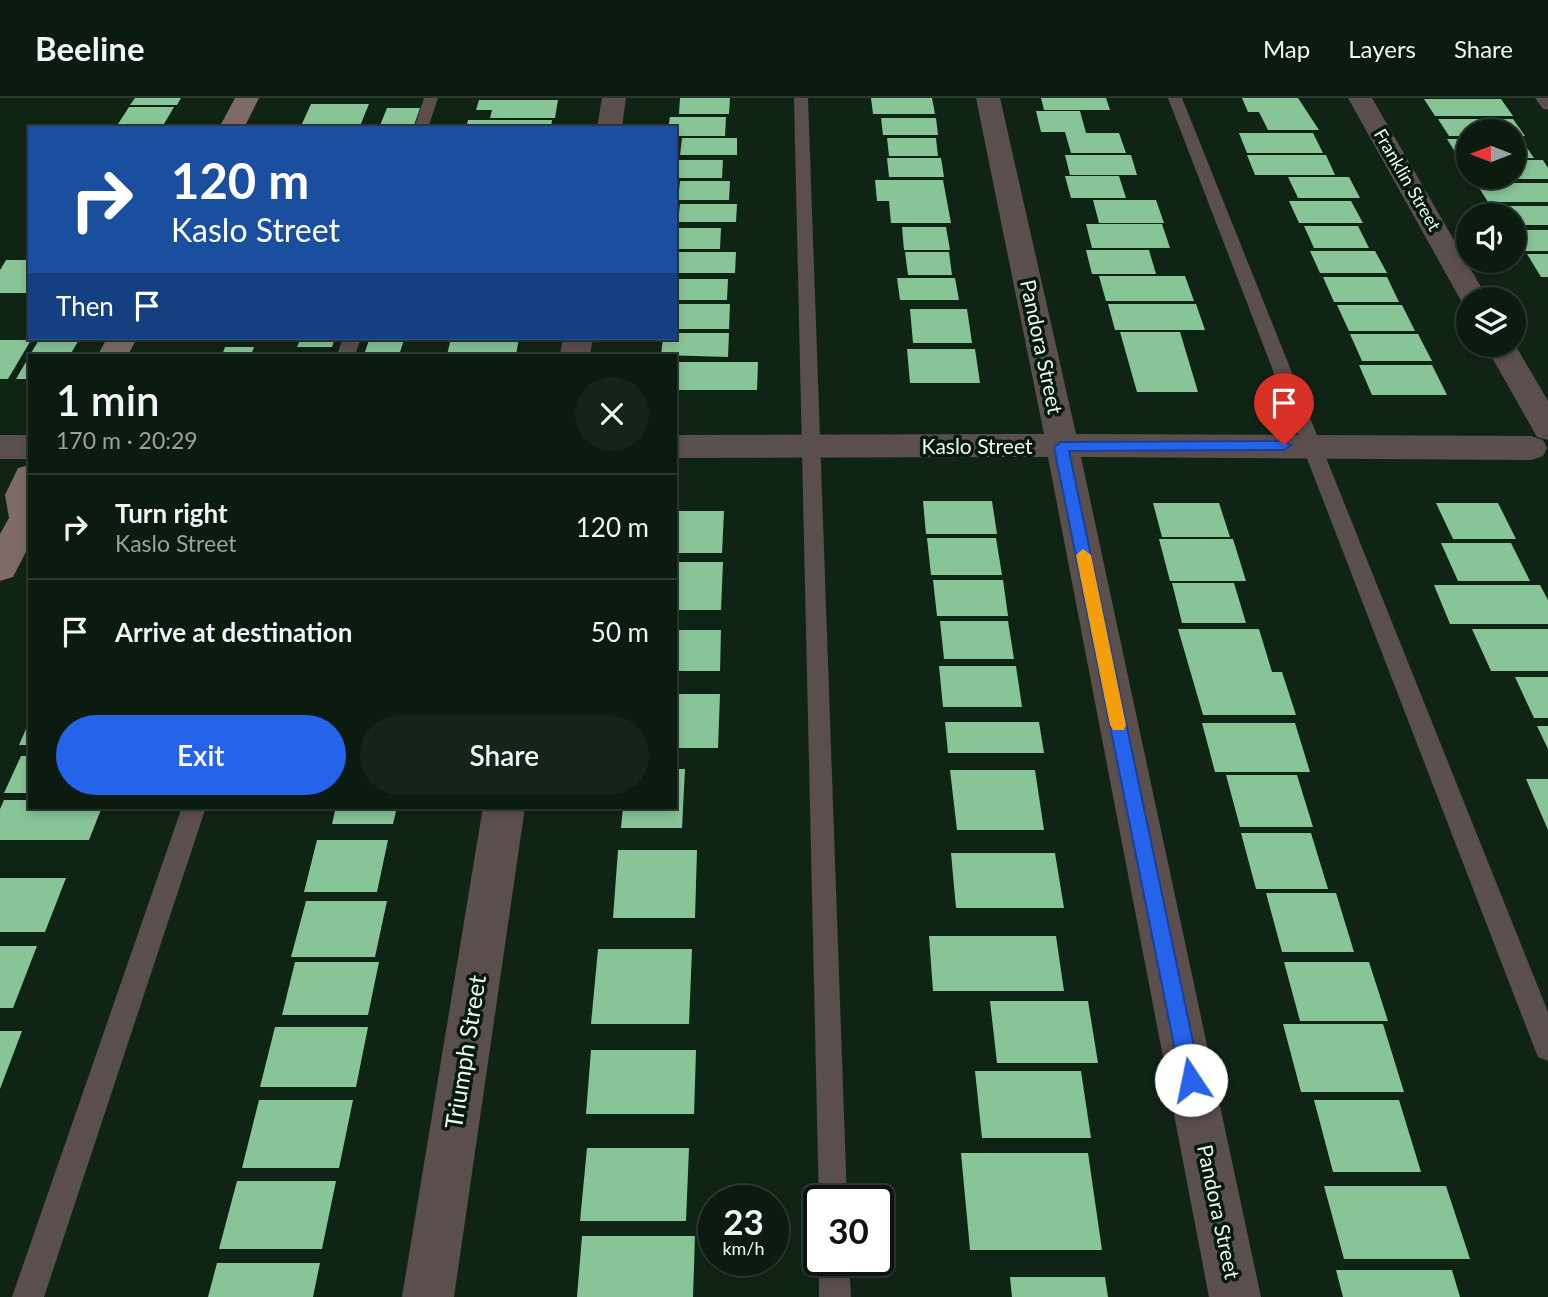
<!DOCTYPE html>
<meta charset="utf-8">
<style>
body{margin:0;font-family:Lato,sans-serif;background:#152419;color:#f1f3f6;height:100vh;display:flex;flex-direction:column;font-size:26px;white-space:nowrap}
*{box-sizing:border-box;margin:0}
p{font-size:23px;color:#9aa19f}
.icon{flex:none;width:38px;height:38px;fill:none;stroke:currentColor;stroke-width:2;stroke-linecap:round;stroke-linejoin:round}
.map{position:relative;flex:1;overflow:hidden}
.sheet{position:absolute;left:28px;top:256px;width:649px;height:455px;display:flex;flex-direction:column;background:#0c1b10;border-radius:0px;box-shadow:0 4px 10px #0003,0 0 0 2px #2c3930}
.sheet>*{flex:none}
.top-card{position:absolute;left:28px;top:28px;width:649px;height:214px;border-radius:0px;box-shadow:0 4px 10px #0003,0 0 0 2px #2c3930;background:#1a4fa0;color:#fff;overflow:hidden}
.needle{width:46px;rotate:270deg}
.tools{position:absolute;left:1456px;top:21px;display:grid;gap:14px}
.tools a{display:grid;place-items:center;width:70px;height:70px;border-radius:50%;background:#0c1b10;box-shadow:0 4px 10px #0003,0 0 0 2px #2c3930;font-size:35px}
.speed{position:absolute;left:698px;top:1087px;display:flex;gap:14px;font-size:35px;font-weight:700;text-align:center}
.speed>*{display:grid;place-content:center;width:91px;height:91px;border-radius:50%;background:#0c1b10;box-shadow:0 4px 10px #0003,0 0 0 2px #2c3930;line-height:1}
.speed small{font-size:18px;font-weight:400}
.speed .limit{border:4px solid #111;border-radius:10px;background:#fff;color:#111}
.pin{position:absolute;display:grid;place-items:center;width:60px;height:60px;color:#fff;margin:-72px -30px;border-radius:50% 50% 50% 0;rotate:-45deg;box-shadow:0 0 7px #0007}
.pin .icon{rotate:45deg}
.me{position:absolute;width:77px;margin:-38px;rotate:349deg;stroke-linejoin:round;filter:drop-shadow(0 0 5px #0008)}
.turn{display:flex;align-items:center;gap:24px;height:147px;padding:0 28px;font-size:32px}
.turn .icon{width:91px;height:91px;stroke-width:2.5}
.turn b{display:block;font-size:49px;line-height:60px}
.then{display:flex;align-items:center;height:66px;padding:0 28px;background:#0003;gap:14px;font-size:26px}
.round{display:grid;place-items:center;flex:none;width:74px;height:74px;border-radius:37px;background:#152419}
.head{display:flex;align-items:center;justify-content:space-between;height:119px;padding:0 28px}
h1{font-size:42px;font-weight:600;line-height:52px}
.cta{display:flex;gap:14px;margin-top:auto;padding:14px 28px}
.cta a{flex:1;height:80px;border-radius:42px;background:#2563eb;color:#fff;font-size:28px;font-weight:600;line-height:80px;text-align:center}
.cta a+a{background:#152419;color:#f1f3f6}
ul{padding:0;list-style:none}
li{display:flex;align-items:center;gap:21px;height:105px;padding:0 28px;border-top:2px solid #2c3930}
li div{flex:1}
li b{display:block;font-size:26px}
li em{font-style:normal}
header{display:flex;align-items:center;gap:42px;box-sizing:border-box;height:98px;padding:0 35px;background:#0c1b10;border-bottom:2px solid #2c3930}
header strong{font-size:33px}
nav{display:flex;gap:38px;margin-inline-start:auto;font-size:24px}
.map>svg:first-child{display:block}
.building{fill:#87c496}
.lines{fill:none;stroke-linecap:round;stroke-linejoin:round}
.lane{fill:#5b4f4e;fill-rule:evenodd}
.street{fill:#5b4f4e;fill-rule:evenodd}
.secondary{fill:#7d6a69;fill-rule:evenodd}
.route{fill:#2563eb;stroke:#184099;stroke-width:2}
.slow{fill:#f59e0b}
.labels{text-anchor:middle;stroke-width:7;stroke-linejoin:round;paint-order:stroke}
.far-street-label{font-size:18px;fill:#ebf8ee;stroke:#071a0d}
.street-label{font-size:21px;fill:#ebf8ee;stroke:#071a0d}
.near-street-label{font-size:24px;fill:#ebf8ee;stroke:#071a0d}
</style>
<header>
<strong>Beeline</strong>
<nav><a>Map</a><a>Layers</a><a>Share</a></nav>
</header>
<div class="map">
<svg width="1548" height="1199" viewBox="0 0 1548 1199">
<rect width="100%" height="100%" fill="#102416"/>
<g class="building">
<polygon points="135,0 181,0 177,7 130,7"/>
<polygon points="680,0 730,0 729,16 679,16"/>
<polygon points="871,0 932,0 935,16 873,16"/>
<polygon points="1041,0 1106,0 1110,12 1044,12"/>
<polygon points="1242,0 1298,0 1319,32 1268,32 1259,14 1248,14"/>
<polygon points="1424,1 1501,1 1513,18 1435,18"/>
<polygon points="479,2 558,2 555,20 490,20 492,12 476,12"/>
<polygon points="311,6 369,6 360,28 301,28"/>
<polygon points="129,9 174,9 164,26 118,26"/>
<polygon points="387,10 420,10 413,30 379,30"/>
<polygon points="1036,13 1080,13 1086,35 1119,35 1126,55 1071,55 1065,34 1041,34"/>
<polygon points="670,19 726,19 725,38 676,38 676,30 668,30"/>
<polygon points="881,20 936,20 938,37 883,37"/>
<polygon points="1438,21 1513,21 1525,38 1514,38 1514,33 1468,33 1468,38 1449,38"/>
<polygon points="468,22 552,22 551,30 466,30"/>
<polygon points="1239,35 1313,35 1323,55 1247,55"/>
<polygon points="682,40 737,40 737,57 680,57"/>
<polygon points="887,40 936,40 938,58 889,58"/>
<polygon points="1447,41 1468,41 1468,60 1459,60"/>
<polygon points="1514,41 1521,41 1534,60 1514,60"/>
<polygon points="1065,57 1131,57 1137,77 1070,77"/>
<polygon points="1247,57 1326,57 1335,77 1255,77"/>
<polygon points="887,60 941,60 944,79 889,79"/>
<polygon points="676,62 723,62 722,80 676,80"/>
<polygon points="1514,62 1543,62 1548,70 1548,81 1475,81 1473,79 1514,79"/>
<polygon points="1065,78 1119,78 1126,100 1071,100"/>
<polygon points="1288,79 1349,79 1360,100 1298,100"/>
<polygon points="875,82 943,82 951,125 891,125 889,103 877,103"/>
<polygon points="680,83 730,83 729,102 678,102"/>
<polygon points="1476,85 1548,85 1548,104 1488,104"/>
<polygon points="1093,102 1156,102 1164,125 1099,125"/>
<polygon points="1289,103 1351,103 1363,125 1299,125"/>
<polygon points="680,106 737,106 736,124 678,124"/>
<polygon points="1491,108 1548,108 1548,127 1514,127 1514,117 1497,117"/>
<polygon points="1086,126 1162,126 1170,150 1092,150"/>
<polygon points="1304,128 1358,128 1369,150 1314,150"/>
<polygon points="902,129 946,129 950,152 904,152"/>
<polygon points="676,130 721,130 720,151 676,151"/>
<polygon points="1514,132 1548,132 1548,153 1518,153 1514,147"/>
<polygon points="1086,152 1149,152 1156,176 1092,176"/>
<polygon points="1310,153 1375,153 1387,175 1320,175"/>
<polygon points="676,154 736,154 735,175 676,175"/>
<polygon points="905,154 949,154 952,177 908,177"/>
<polygon points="1527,156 1548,156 1548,179 1541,179"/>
<polygon points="6,162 30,162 30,195 0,195 0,172"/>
<polygon points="1099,178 1185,178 1194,203 1106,203"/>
<polygon points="1323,179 1387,179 1399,204 1334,204"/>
<polygon points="897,180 955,180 959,202 900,202"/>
<polygon points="676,181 728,181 727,202 676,202"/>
<polygon points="676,206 730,206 729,231 676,231"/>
<polygon points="1108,206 1196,206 1205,232 1115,232"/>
<polygon points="1337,207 1402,207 1415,233 1349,233"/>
<polygon points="910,211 967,211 972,245 913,245"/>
<polygon points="1120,234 1180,234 1198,294 1137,294"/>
<polygon points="676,235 729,235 728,259 661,257 663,240 676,240"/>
<polygon points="1350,236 1418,236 1432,263 1362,263"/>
<polygon points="40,240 80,240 70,257 30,257"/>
<polygon points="199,240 246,240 244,244 197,244"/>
<polygon points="301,240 335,240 332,249 297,249"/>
<polygon points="451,240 519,240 516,257 447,257"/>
<polygon points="0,242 31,242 8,281 0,281"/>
<polygon points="369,242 404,242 399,257 364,257"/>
<polygon points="225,249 254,249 251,257 222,257"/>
<polygon points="907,251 975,251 980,285 910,285"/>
<polygon points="30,257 30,281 16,281"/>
<polygon points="676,264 758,264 757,292 676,292"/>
<polygon points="1359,267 1432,267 1447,297 1372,297"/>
<polygon points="923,403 992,403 997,436 926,436"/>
<polygon points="1153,405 1219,405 1230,439 1162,439"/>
<polygon points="1436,405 1498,405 1516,441 1453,441"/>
<polygon points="676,413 724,413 722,455 676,455"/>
<polygon points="927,440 996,440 1002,477 931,477"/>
<polygon points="1159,441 1233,441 1246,483 1170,483"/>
<polygon points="1441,445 1511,445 1530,483 1458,483"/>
<polygon points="676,464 723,464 721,512 676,512"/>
<polygon points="933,482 1003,482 1008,518 937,518"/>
<polygon points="1172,485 1234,485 1246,525 1182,525"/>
<polygon points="1434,487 1540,487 1548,502 1548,526 1450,526"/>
<polygon points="940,523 1008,523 1014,561 944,561"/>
<polygon points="1178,531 1259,531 1272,574 1282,574 1296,617 1203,617"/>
<polygon points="1472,531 1548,531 1548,573 1491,573"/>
<polygon points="676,532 721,532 720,573 676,573"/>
<polygon points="939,568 1016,568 1022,609 943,609"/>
<polygon points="1515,579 1548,579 1548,620 1534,620"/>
<polygon points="676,596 720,596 718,650 676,650"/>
<polygon points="30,622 30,647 19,647"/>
<polygon points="945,624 1039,624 1044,655 948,655"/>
<polygon points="1202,625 1295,625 1310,674 1215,674"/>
<polygon points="1537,628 1548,628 1548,651"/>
<polygon points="21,658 30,658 30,695 4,695"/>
<polygon points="676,671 685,671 682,730 621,730 623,709 676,709"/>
<polygon points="950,672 1035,672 1044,732 957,732"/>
<polygon points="1226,677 1297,677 1313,729 1240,729"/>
<polygon points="1526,681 1548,681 1548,732"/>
<polygon points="4,702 30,702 30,709 102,709 89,742 0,742 0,711"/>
<polygon points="336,709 397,709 393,726 332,726"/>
<polygon points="1241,735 1311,735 1328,791 1256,791"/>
<polygon points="317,742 388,742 377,794 304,794"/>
<polygon points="618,752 697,752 695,820 613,820"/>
<polygon points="951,755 1055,755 1064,810 956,810"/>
<polygon points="0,780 66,780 45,834 0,834"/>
<polygon points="1266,795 1336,795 1354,854 1282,854"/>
<polygon points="306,803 387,803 375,859 291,859"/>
<polygon points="929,838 1056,838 1064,893 933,893"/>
<polygon points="0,848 37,848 13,910 0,910"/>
<polygon points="598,851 692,851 689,926 591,926"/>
<polygon points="295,864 379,864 368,917 282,917"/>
<polygon points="1284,864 1369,864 1388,923 1300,923"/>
<polygon points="990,903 1088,903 1098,965 997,965"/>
<polygon points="1283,926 1383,926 1404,994 1301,994"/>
<polygon points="275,929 368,929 356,989 260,989"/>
<polygon points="0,933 22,933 0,991"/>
<polygon points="591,952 696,952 694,1016 586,1016"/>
<polygon points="975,973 1081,973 1091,1040 982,1040"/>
<polygon points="259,1002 353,1002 339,1070 242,1070"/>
<polygon points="1314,1002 1399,1002 1421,1074 1333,1074"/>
<polygon points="587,1050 689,1050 686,1123 580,1123"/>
<polygon points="961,1055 1088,1055 1102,1152 970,1152"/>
<polygon points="237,1083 336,1083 322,1151 219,1151"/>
<polygon points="1324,1088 1446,1088 1470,1161 1344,1161"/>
<polygon points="582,1138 695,1138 693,1199 577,1199"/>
<polygon points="217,1165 320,1165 313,1199 208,1199"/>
<polygon points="1336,1172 1452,1172 1460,1199 1343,1199"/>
<polygon points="1010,1179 1105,1179 1108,1199 1012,1199"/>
</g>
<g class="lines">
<g class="lane">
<polygon points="424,0 438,0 428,30 414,30"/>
<polygon points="794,0 808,0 847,1102 819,1102 819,1107"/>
<polygon points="1168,0 1182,0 1548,914 1548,963 1538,959 1534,949"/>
<polygon points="1535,0 1548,0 1548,12 1543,11"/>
<polygon points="343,240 361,240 355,257 337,257"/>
<polygon points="182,709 206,709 44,1199 12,1199"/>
<polygon points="819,1161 849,1162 851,1199 819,1199"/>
</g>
<g class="street">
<polygon points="602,0 626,0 622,30 597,30"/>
<polygon points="976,0 1000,0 1076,336 1531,338 1543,342 1547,350 1543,358 1531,362 1081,359 1261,1199 1209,1199 1048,359 676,360 676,337 1044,336"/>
<polygon points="1348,0 1372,0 1488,201 1468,201 1468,209 1464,208"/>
<polygon points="563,240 593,240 590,257 560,257"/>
<polygon points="1514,245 1548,303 1548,342 1537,339 1485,247"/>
<rect x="0" y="337" width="30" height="24"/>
<polygon points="483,709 525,709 454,1199 402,1199"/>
</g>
<g class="secondary">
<polygon points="235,0 259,0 244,30 219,30"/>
<polygon points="107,240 137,240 128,257 98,257"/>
<polygon points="30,367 30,446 13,479 0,483 0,436 9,420 5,397 18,370"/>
</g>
</g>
<polygon class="route" points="1284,343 1291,347 1284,352 1069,353 1201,982 1198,989 1191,992 1184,989 1181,982 1054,349 1061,344"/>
<polygon class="slow" points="1083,451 1091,457 1126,627 1124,632 1113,632 1110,627 1076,457"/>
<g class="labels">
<g class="far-street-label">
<text transform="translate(1407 82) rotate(60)" y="6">Franklin Street</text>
</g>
<g class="street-label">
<text transform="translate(1041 249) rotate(78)" y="7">Pandora Street</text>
<text x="977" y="356">Kaslo Street</text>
<text transform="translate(1218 1114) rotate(78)" y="7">Pandora Street</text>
</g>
<g class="near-street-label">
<text transform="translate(466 954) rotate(-81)" y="8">Triumph Street</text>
</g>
</g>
</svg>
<div class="tools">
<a><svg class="needle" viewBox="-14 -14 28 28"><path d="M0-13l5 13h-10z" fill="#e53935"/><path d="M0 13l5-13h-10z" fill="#9aa19f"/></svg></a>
<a><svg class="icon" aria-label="sound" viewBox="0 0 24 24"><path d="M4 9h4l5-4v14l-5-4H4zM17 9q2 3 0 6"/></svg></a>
<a><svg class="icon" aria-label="layers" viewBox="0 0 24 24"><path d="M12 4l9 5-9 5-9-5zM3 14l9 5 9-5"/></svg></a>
</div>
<div class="speed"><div>23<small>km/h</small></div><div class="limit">30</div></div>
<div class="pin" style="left:1284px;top:347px;background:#d93025"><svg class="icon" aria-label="arrive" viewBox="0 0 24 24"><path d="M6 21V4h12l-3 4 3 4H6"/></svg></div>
<svg class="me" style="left:1191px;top:982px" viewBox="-20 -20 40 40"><circle r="19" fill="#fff"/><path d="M0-13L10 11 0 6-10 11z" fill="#2563eb"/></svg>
<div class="top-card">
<div class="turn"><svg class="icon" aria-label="right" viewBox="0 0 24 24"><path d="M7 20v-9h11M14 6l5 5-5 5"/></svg><div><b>120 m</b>Kaslo Street</div></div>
<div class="then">Then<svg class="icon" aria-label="arrive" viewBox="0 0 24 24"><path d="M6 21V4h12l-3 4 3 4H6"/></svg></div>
</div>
<section class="sheet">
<div class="head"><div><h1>1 min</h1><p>170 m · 20:29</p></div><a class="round"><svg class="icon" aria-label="close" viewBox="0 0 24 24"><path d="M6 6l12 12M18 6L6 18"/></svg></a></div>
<ul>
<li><svg class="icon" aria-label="right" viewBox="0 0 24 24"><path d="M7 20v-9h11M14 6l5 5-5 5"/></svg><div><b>Turn right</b><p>Kaslo Street</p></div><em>120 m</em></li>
<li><svg class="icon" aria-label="arrive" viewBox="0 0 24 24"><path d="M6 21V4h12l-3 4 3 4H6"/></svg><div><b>Arrive at destination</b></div><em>50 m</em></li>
</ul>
<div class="cta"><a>Exit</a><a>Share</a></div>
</section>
</div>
